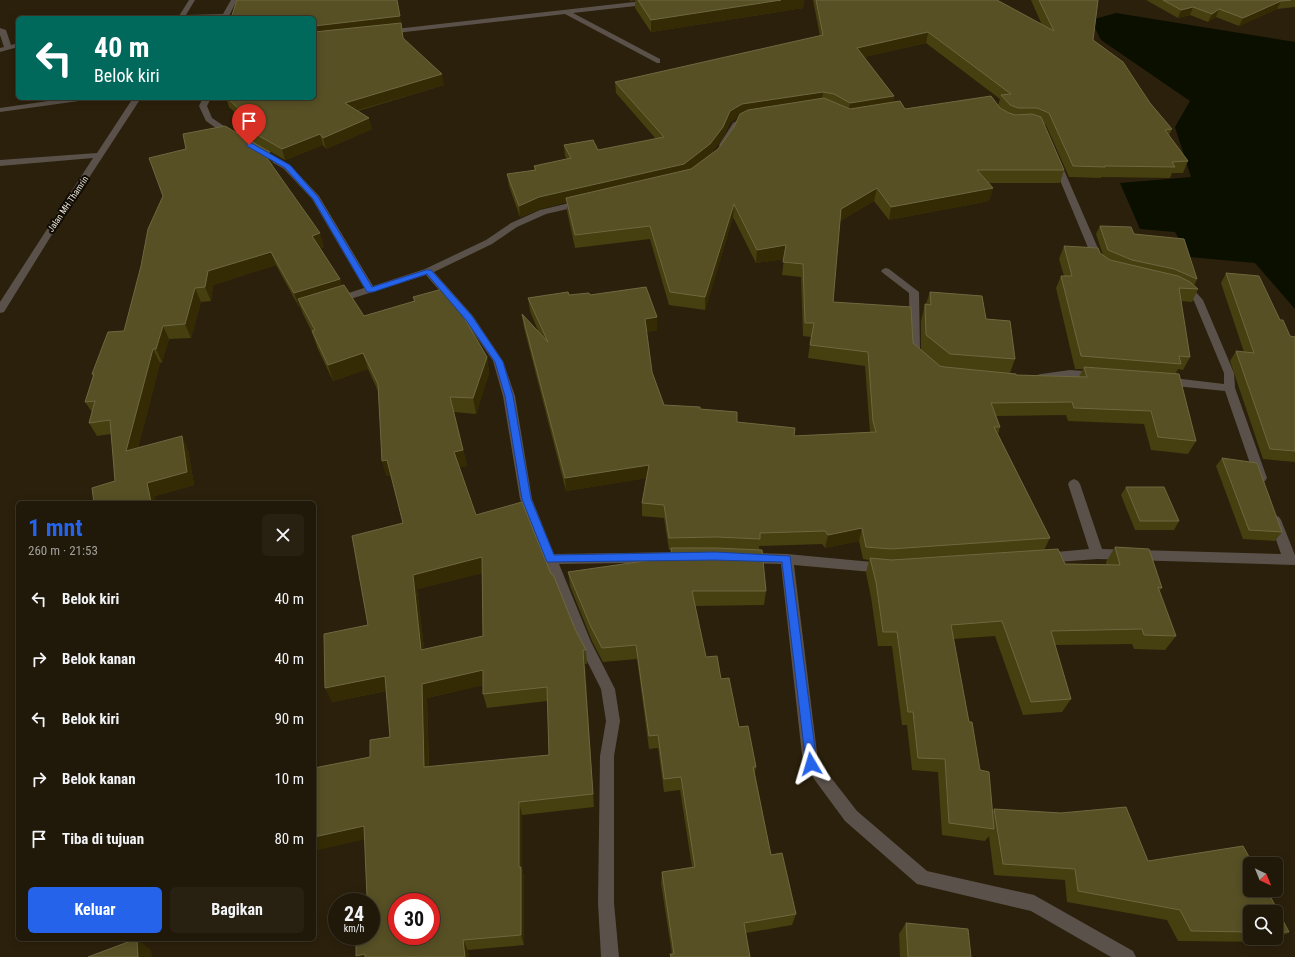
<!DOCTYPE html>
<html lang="id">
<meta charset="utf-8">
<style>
body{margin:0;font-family:"Roboto Condensed",sans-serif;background:#282112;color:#f1f3f6;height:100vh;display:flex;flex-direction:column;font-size:15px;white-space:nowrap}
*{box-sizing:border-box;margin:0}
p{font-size:13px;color:#a2a09c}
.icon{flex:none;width:22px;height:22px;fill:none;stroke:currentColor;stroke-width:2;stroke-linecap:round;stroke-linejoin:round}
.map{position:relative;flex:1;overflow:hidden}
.panel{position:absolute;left:16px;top:501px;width:300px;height:440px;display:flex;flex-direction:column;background:#201808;border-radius:6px;box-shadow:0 2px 10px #0003,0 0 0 1px #3d3729}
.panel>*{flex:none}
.banner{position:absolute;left:16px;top:16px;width:300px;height:84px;border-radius:6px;box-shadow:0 2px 10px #0003,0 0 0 1px #3d3729;background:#00695c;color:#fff;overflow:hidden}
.needle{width:26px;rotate:137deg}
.buttons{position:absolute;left:1243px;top:857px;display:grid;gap:8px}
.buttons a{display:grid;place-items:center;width:40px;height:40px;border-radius:6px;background:#201808;box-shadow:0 2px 10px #0003,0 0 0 1px #3d3729;font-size:20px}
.speed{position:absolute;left:328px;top:893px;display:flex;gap:8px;font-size:20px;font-weight:700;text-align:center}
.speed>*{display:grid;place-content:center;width:52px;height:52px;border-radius:50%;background:#201808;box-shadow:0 2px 10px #0003,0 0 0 1px #3d3729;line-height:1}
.speed small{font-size:10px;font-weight:400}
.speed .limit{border:6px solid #d22;background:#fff;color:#111}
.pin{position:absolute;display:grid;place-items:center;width:34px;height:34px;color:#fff;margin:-41px -17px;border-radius:50% 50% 50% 0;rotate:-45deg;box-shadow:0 0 4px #0007}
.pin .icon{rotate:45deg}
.me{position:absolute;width:44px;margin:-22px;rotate:353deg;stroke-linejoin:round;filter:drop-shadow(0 0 3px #0008)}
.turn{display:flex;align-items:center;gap:14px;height:84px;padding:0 12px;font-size:18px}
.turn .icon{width:52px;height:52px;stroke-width:2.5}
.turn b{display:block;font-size:28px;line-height:34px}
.round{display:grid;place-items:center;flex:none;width:42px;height:42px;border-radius:6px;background:#282112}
.overview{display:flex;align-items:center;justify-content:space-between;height:68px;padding:0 12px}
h1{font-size:24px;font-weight:700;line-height:30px;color:#2563eb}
.primary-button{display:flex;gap:8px;margin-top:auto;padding:8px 12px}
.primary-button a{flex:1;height:46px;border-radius:6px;background:#2563eb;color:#fff;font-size:16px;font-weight:700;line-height:46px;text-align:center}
.primary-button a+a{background:#282112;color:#f1f3f6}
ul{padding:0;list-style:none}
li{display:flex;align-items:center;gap:12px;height:60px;padding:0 12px}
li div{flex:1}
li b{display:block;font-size:15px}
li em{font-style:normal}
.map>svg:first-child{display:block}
.water{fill:#0a0f00}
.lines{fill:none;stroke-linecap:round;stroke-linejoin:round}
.minor{fill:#5a514a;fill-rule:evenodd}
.wall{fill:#463f10;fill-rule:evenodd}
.shaded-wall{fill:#342b05}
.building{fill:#575025;stroke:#6e6740;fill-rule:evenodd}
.route{fill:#2563eb;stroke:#184099}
.labels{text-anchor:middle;stroke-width:4;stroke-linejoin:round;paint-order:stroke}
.far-street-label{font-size:9px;fill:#e7e0d3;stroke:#0f0b04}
</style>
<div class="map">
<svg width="1295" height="957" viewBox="0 0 1295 957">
<rect width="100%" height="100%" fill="#2b200b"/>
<polygon class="water" points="1116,13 1295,42 1295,309 1255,263 1190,257 1175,232 1140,229 1120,183 1191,177 1175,127 1190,101 1101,40 1091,20"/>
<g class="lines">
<g class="minor">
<polygon points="189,0 195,0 186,15 223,14 231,0 237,0 228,18 171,18 179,16"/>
<polygon points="652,0 674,0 671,2 573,13 660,59 660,63 657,63 565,14 387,34 383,32 387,30"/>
<polygon points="0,28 6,30 11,45 18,43 18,47 0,52 0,48 4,47 0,35"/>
<polygon points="69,98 90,98 86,100 0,112 0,108"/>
<polygon points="133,98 141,98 51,236 4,312 0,313 0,302 93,158 0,166 0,160 97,153"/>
<polygon points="203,98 211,98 207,106 212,118 236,134 237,136 236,138 230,138 206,121 199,106"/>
<polygon points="746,116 749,116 753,118 738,127 726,147 720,147 719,145 733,123"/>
<polygon points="258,147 290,165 319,196 373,286 425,269 486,240 511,223 540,210 582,200 587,203 585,205 546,214 517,227 492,244 434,272 473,316 503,361 515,396 532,499 554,554 686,552 691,553 692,557 691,561 686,562 559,564 591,642 615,689 620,721 614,756 614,903 619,957 601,957 598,903 600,756 606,721 601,689 578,643 520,499 503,396 493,361 465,320 426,275 341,302 333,302 332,300 333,298 364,288 312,199 284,169 255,152 254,150"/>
<polygon points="1056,158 1060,161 1104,262 1102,264 1099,265 1094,262 1052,161"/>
<polygon points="886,268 889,269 919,292 920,352 925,358 924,361 916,361 910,353 909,293 883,273 881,271 883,269"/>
<polygon points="1182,285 1192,288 1203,300 1234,373 1235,388 1267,478 1265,481 1261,483 1257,481 1255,478 1225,391 1165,385 1161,384 1160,381 1161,378 1165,377 1224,384 1224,373 1194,301 1184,292 1178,290 1177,288"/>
<polygon points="1070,370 1097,372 1101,373 1102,376 1101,379 1097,380 1070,378 1041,382 1037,381 1036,378 1037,375 1041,374"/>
<polygon points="1074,479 1078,481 1080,484 1102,549 1281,554 1269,520 1271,517 1275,515 1279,517 1281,520 1295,555 1295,565 1097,559 1045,563 1040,562 1039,558 1040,554 1045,553 1089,549 1068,484 1070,481"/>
<polygon points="748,553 787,554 883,563 888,564 889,568 888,572 883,573 794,565 818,761 857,811 927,871 1034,895 1133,951 1136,957 1111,957 1031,911 917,884 845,821 803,764 781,564 748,563 743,562 742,558 743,554"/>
</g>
</g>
<g class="wall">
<polygon points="630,0 804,0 803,8 651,32 635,8 635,0 631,1"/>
<path d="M813 0H997L1042 25 1031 0H1098L1093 40 1123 62 1150 103 1172 129 1169 135 1188 161 1183 173H1172L1170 178 1101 177V178L1069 177 1046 125 1044 124 1064 170 1060 183H989L993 188 989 201 889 220 874 201 840 221 833 302 911 307 913 343 921 350V321L925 304H926L930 292 982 296 986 319 1010 321 1015 359 1010 373 1016 374V375L1079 377 1083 369H1075L1056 288 1061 276H1064L1059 259 1064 246 1098 248 1100 253 1103 255 1096 234 1100 226 1131 227 1134 234 1184 239 1197 279 1194 286 1198 289 1192 302 1181 301 1190 357 1183 370 1178 369 1176 373 1179 374 1196 441 1188 454 1151 450 1144 424 1068 421 1066 415 996 416 1000 427 998 434 1050 538 1044 550 1058 549 1065 564H1106V562L1115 547 1149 549 1162 588 1159 592 1176 636 1165 650 1134 649 1132 644 1055 645 1071 699 1062 712 1023 715 995 636 953 639 969 722H972L980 770 989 772 992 812 994 809 1061 813 1126 807 1148 861 1243 846 1253 864H1250V890H1267L1289 932 1273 942 1178 941 1167 920 1067 902 1065 880 994 875 989 836 985 841 942 835 938 772 912 770 907 725H902L892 646H878L871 597 866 573 869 560 863 559 859 541 825 548 822 544 759 546V549L762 550 766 591 764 605 695 606 706 657 717 656 721 679 729 678 739 727 748 726 756 767 755 773 771 855 782 853 796 914 792 925 746 933 750 957H670V954H672L661 883 662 872 692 867 680 790 664 792 658 748 649 749 637 659 603 662 592 641 570 586 568 572 671 557V550H669L664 518 642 516V503L646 478 566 491 524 328 522 314 539 333 530 311 528 298 568 292 569 295 589 293 590 295 646 287 657 317V330L646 332 652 372 664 405 700 407V409L737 412V422L795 428 794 436 870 432 865 366 808 358 811 337 803 336 801 277 782 275 784 259 756 263 733 217 705 310 669 305 650 239 575 248 567 211V202L540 209 520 217 509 186 507 174 534 170V166L567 159 565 156 564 145 593 140 598 150 656 139 616 93 615 82 820 36ZM926 43 1000 99 998 105 991 96 905 109 900 101 893 102 894 96 864 57ZM739 117 734 127 718 149 709 156 723 138 730 122ZM1250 912H1276V938H1250Z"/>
<polygon points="1146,0 1295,0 1295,7 1277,9 1239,26 1216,17 1208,22 1190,15 1178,18"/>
<polygon points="314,18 402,27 403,39 444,85 358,111 372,129 326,149 323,145 285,160 243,136 240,125 247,124 229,107 226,98 314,98"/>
<path d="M186 149 274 165 272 166 324 247 320 248 340 279 342 286 364 316 414 301 413 297 487 357 489 373 476 414 454 412 467 466 459 467 476 515 551 574 575 629 586 650 587 664H585L594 807 522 815V868L524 878V945L468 950 367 897 370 757 390 737 386 691 332 702 368 625 403 523 391 475 386 476 378 391 368 369 333 381 317 347 312 332 303 314 300 306 299 307 276 265 213 285 211 301 201 302 191 338 169 339 162 362 160 363 138 448 188 450 194 485 155 496 115 481 111 434 97 436 89 423 92 412 85 402 93 377 92 374 124 331ZM482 573 483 636 424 649 417 589ZM483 685V694L487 708 547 701 549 755 429 767 427 698Z"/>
<polygon points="1226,273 1280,320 1290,336 1295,337 1295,462 1263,459 1230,361 1236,351 1244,352 1221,283"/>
<polygon points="1222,458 1282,532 1275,541 1243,539 1216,466"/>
<polygon points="1126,487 1179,521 1174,530 1135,530 1121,495"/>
<polygon points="906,923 971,957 900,957 899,934"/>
</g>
<g class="shaded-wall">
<polygon points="397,0 402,27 314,36 314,26"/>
<polygon points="781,0 804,0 803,8 651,32 651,20"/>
<polygon points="1281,1 1277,9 1239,26 1243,18"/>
<polygon points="1193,7 1190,15 1178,18 1181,10"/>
<polygon points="1219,9 1216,17 1208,22 1212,14"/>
<polygon points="928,32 926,43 855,59 857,48"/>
<polygon points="442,74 444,85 348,113 345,103"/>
<polygon points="823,92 822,104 741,116 730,122 723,138 709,156 683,176 566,198 567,202 540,209 520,217 519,206 730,111 742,104"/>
<polygon points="894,96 892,108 848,114 850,103"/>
<polygon points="369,118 372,129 326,149 323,138"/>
<polygon points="320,134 323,145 285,160 282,149"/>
<polygon points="270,152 274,165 268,167 264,154"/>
<polygon points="877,188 874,201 839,222 841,209"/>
<polygon points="993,188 989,201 889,220 891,207"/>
<polygon points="734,204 733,217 705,310 705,297"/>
<polygon points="320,233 324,247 316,249 312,236"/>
<polygon points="786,245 784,259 756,263 757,250"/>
<polygon points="271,252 276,265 213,285 211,301 205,287 208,271"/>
<polygon points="340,279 344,293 298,299 300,306 299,307 294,293"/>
<polygon points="195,288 201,302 191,338 185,324"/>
<polygon points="657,317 657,330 645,332 645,319"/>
<polygon points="163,326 169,339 162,362 156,349"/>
<polygon points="153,349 160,363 134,464 126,451"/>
<polygon points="363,353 368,369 333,381 328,365"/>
<polygon points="487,357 489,373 476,414 473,398"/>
<polygon points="182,436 188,450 194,485 155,496 156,503 148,503 147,483"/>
<polygon points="463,450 467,466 457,468 454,452"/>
<polygon points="387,460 392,475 386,476 382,461"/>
<polygon points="649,465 649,478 566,491 565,478"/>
<polygon points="862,528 859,541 825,548 828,535"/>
<polygon points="482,557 485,572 417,589 426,664 421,650 413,575"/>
<polygon points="583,650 585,664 594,807 593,794"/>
<polygon points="483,670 487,684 427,698 429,780 424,767 422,684"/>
<polygon points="385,676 390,690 332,702 325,688"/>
<polygon points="519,802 522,815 522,868 524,878 524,945 521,935 519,867"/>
<polygon points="364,826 371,838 314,851 314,837"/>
<polygon points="137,939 151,950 152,957 138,957"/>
<polygon points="463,940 468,950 469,957 465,957"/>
<polygon points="365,954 367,957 356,957 356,956"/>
</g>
<g class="building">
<polygon points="237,0 397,0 400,16 314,26 314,18 231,18"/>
<polygon points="638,0 781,0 651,20"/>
<polygon points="816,0 997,0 1054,31 1039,0 1098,0 1093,40 1123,62 1150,103 1172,129 1165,130 1188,161 1172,162 1175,167 1105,166 1105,167 1073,166 1049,113 1037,108 1018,108 1010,105 1001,95 1011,94 928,32 857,48 894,96 850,103 834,94 823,92 742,104 730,111 723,127 710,144 684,164 539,197 519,206 507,174 536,170 534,166 571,158 564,145 593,140 598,150 664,137 615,82 823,35"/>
<polygon points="1163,0 1291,0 1281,1 1243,18 1219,9 1212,14 1193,7 1181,10"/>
<polygon points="401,23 403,38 442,74 345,103 369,118 323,138 320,134 282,149 240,125 254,123 227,98 314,98 314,32"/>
<polygon points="991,96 1000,108 1009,113 1015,115 1032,114 1041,117 1064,170 977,170 993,188 891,207 877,188 841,209 833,302 911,307 913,343 940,366 945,367 1016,374 1016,375 1087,377 1084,367 1179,374 1196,441 1158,437 1151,411 1074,408 1072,402 991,403 1000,427 994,427 1050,538 891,549 866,547 862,528 828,535 825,531 760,533 760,539 716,537 669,538 664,505 642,503 649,465 565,478 522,314 548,342 528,298 568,292 569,295 589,293 590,295 646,287 657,317 645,319 652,372 664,405 700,407 700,409 737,412 737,422 795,428 794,436 876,432 873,421 868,352 810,345 814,323 805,323 803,264 783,262 786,245 757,250 734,204 705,297 670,292 650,226 575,235 566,198 691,169 718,149 734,127 740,114 748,110 824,98 850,109 900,101 905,109"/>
<polygon points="225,126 270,152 264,154 320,233 312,236 340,279 294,293 271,252 208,271 205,287 195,288 185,324 163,326 156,349 153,349 126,451 182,436 187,472 147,483 151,502 148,503 94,503 92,488 115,481 110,420 89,423 95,401 85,402 94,374 92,374 108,332 124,331 141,266 148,229 163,196 149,158 186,149 183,134"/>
<polygon points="1100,226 1131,227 1134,234 1184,239 1197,279 1174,269 1132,260 1108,250"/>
<polygon points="1064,246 1098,248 1100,253 1110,260 1178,276 1190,282 1198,289 1179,288 1190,357 1179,356 1181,364 1081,356 1061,276 1072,276"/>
<polygon points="1226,273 1259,276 1280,320 1283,320 1290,336 1295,337 1295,451 1270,449 1236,351 1254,353"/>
<path d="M344 285 364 316 415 301 413 297 446 288 448 290 487 357 473 398 450 397 463 450 454 452 476 515 522 502 551 574H553L575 629 586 650H583L593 794 519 802V867H521V935L463 940 465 957H365V954L356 956V936H371V902H355V899L367 897 364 826 314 837V768L370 757V740L390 737 385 676 325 688 324 634 368 625 352 536 403 523 387 460 382 461 378 384 363 353 328 365 312 331 315 330 298 299ZM482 557 483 636 421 650 413 575ZM483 670V694L547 687 549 755 424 767 422 684ZM397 902H431V936H397Z"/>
<polygon points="930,292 982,296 986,319 1010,321 1015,359 950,354 926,335 925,304 931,305"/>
<polygon points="1222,458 1257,463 1282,532 1249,530"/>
<polygon points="1126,487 1164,487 1179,521 1140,521"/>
<polygon points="1115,547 1149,549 1162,588 1158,587 1176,636 1144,635 1142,629 1051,631 1071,699 1031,702 1002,621 951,625 969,722 972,722 980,770 989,772 994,829 949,823 945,759 918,758 913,712 908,712 897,632 883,632 876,582 870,558 892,560 1058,549 1065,564 1120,565"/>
<polygon points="671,548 716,548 762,550 766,591 692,591 706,657 717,656 721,679 729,678 739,727 748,726 756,767 753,767 771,855 782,853 796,914 744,923 750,957 671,957 670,954 674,954 662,872 695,867 681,777 664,779 658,735 649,736 636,645 602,648 591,627 568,572 672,557"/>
<polygon points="1126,807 1148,861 1243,846 1253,864 1250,864 1250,890 1267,890 1289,932 1276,932 1276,912 1250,912 1250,932 1191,931 1180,910 1078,891 1075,869 1003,864 994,809 1061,813"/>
<polygon points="906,923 968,929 971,957 908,957"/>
<polygon points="136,939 137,939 138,957 88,957"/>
</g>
<polygon class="route" points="247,143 251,143 290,165 318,197 372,287 426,270 431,270 472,316 503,362 513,396 531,499 554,555 715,552 790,556 817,764 815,768 811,769 807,768 806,764 782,562 715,560 547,562 522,499 505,396 495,362 466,320 427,274 373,292 367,292 313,199 285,168 247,146"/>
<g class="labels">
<g class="far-street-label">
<text transform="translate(68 204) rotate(-56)" y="3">Jalan MH Thamrin</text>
</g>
</g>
</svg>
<div class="buttons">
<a><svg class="needle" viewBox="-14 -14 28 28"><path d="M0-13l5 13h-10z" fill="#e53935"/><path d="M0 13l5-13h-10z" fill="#a2a09c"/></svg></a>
<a><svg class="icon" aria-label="search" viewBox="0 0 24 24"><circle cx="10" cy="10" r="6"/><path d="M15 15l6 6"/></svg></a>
</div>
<div class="speed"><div>24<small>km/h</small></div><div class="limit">30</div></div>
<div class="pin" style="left:249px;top:145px;background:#d93025"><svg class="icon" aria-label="arrive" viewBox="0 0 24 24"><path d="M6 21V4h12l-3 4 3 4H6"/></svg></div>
<svg class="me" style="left:811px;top:764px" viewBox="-20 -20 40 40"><path d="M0-17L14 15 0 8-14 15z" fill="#2563eb" stroke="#fff" stroke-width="4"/></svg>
<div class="banner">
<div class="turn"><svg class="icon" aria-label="left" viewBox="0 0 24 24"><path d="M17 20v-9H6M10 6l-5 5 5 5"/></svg><div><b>40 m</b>Belok kiri</div></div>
</div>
<section class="panel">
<div class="overview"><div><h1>1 mnt</h1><p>260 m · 21:53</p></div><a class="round"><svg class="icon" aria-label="close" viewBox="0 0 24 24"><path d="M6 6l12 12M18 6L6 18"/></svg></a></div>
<ul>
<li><svg class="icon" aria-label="left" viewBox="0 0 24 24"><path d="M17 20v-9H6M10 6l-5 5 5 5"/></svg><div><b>Belok kiri</b></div><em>40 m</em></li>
<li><svg class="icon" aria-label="right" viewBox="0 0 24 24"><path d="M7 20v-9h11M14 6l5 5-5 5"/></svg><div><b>Belok kanan</b></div><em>40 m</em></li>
<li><svg class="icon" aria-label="left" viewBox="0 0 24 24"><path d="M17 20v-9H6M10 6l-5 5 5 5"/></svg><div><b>Belok kiri</b></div><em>90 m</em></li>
<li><svg class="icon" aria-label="right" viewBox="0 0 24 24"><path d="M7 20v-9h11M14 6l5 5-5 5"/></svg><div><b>Belok kanan</b></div><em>10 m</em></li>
<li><svg class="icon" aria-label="arrive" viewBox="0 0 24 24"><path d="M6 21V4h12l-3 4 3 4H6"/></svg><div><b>Tiba di tujuan</b></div><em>80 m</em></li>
</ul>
<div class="primary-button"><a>Keluar</a><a>Bagikan</a></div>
</section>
</div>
